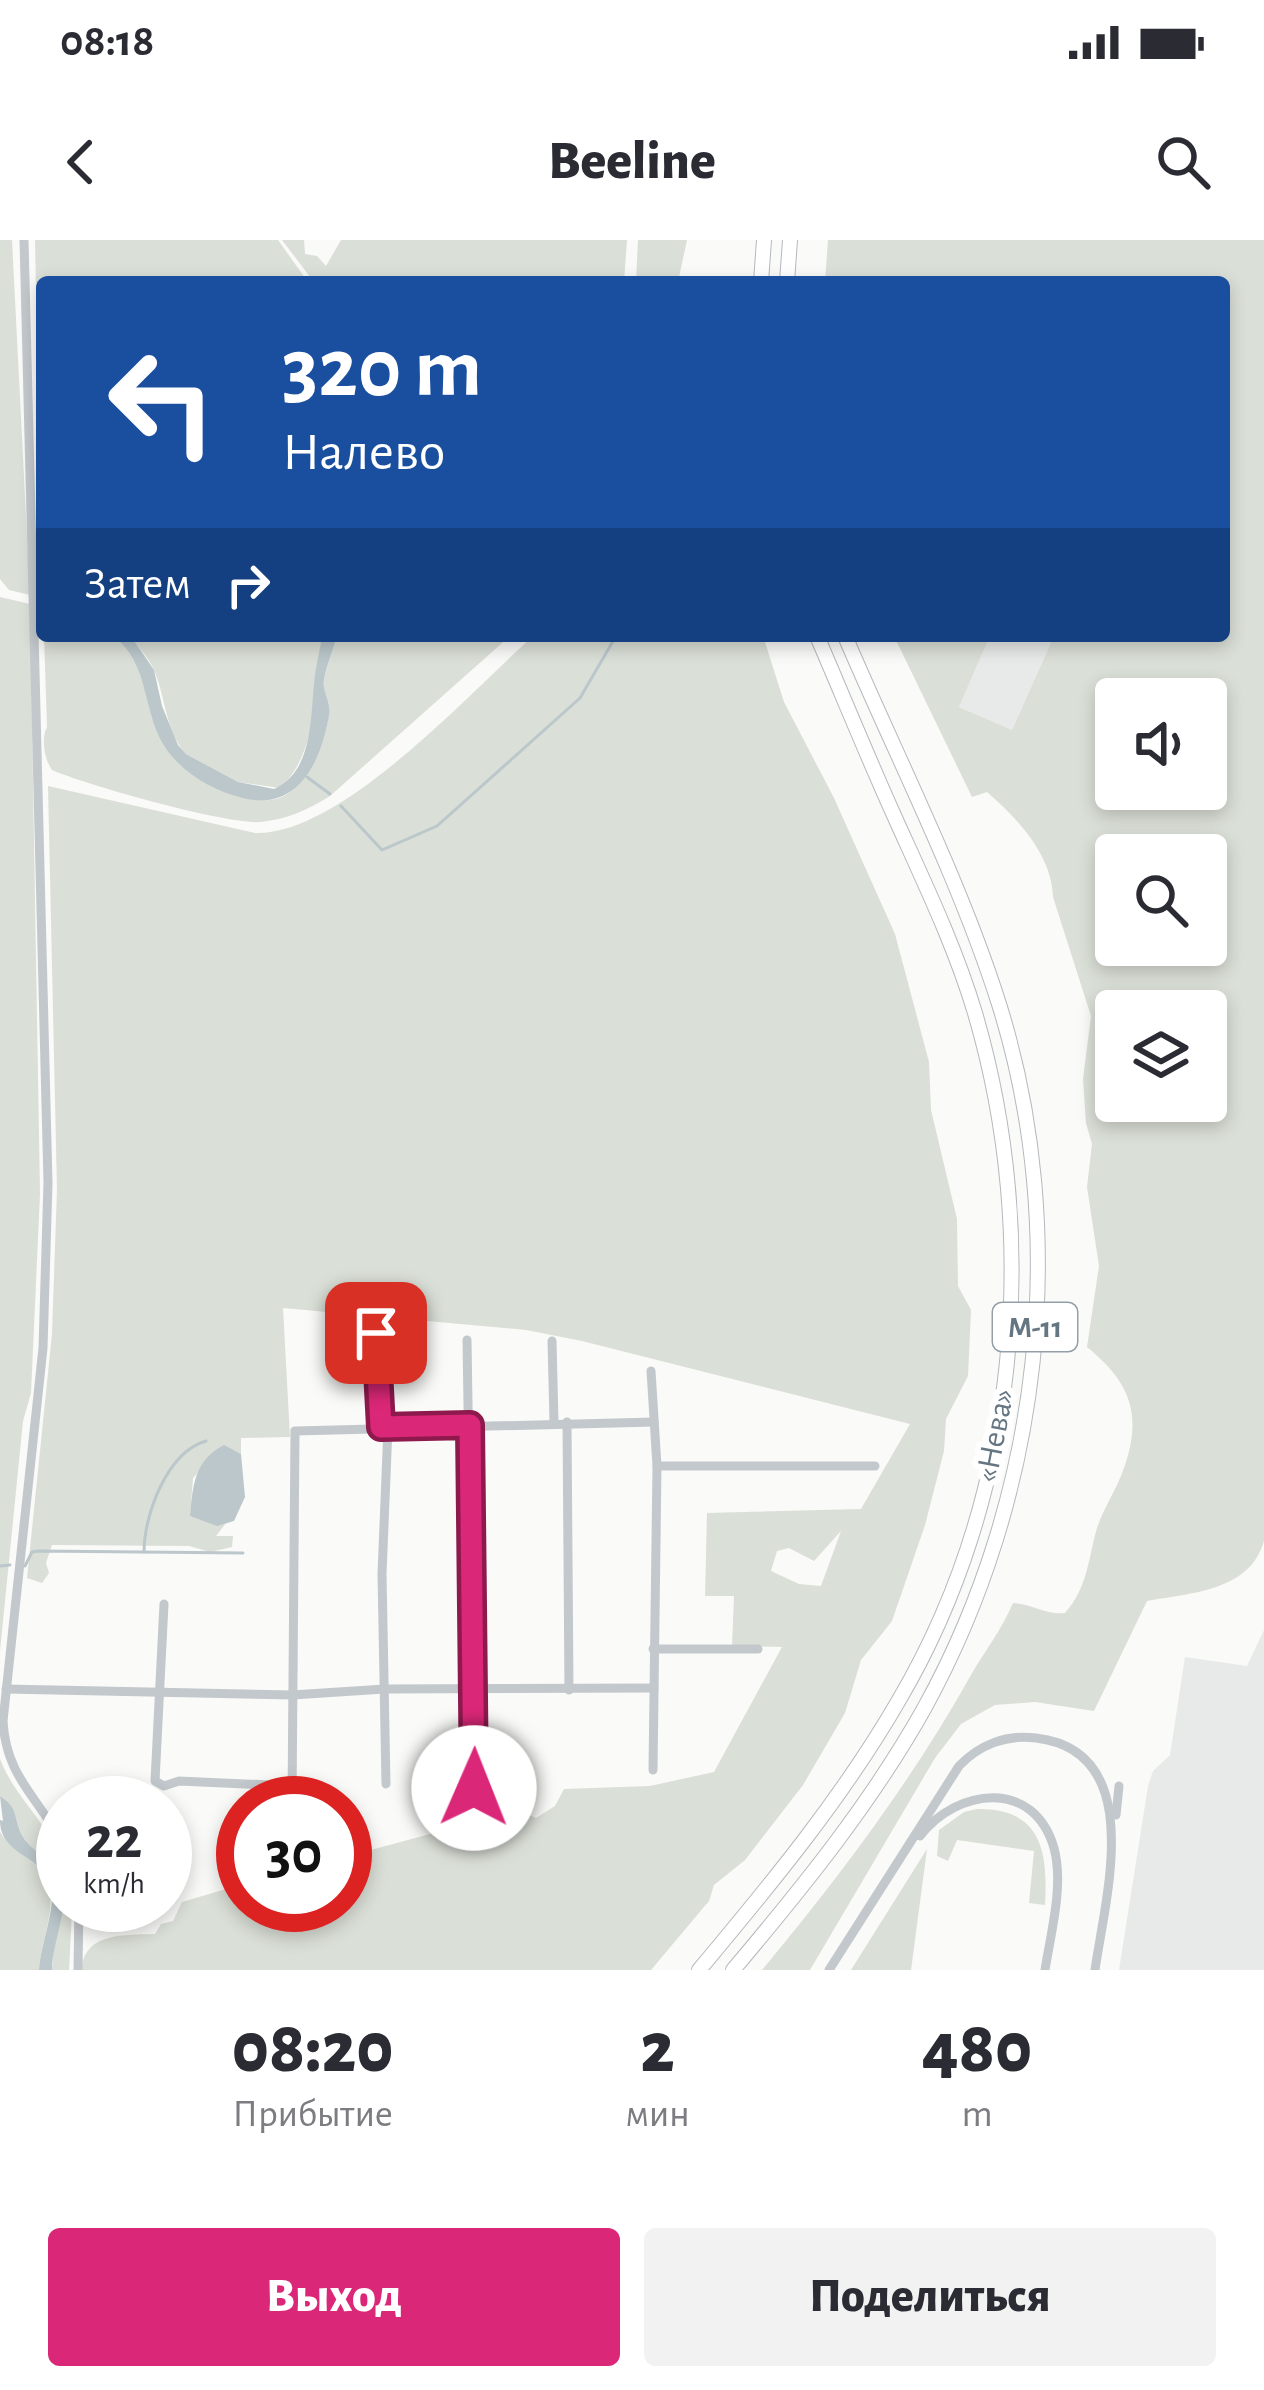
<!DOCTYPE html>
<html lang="ru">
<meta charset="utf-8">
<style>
body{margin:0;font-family:"Alegreya Sans",sans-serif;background:#f2f2f3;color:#2b2b33;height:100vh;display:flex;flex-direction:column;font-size:45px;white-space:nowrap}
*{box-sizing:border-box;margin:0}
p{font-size:39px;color:#7c7c81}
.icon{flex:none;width:66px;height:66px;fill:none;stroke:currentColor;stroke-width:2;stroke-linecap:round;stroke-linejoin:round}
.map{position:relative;height:1730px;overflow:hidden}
.details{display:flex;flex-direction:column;background:#fff;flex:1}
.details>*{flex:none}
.hud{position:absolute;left:36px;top:36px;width:1194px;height:366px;border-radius:12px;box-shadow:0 6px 18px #0003;background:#1a4fa0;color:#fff;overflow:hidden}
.controls{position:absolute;left:1095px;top:438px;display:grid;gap:24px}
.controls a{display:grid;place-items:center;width:132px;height:132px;border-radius:12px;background:#fff;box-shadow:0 6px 18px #0003;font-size:60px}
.speed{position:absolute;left:36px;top:1536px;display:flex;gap:24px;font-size:60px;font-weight:700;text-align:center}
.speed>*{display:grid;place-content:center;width:156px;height:156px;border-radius:50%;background:#fff;box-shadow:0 6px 18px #0003;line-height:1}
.speed small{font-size:30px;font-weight:400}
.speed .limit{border:18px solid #d22;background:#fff;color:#111}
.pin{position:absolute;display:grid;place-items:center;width:102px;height:102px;color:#fff;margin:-51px;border-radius:24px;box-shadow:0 6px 18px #0006}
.me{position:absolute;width:132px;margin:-66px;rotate:1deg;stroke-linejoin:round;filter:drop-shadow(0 0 9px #0008)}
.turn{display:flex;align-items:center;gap:42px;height:252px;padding:0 48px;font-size:54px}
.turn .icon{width:156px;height:156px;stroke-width:2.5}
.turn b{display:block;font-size:84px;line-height:102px}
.then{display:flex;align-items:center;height:114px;padding:0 48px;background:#0003;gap:24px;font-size:45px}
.eta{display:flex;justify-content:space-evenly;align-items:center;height:204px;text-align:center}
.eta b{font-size:72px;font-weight:800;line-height:84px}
.button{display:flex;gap:24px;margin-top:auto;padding:24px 48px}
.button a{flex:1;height:138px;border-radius:12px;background:#db2777;color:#fff;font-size:48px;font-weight:800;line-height:138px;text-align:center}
.button a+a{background:#f2f2f3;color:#2b2b33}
.status{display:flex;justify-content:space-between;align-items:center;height:84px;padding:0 60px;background:#fff;direction:ltr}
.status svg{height:33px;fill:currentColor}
header{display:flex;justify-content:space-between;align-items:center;height:156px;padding:0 48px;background:#fff;font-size:54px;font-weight:800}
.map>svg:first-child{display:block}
.built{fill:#e8e9e9}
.green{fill:#dadfd7;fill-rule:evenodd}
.water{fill:#bbc7cb}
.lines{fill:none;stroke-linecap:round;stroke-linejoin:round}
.stream{stroke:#bbc7cb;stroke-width:3}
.highway-casing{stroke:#b4b9bd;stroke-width:16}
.minor{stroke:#c3c8cc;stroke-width:9}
.highway{stroke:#fff;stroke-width:14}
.route-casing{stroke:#8e194d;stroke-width:30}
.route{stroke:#db2777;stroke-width:21}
.labels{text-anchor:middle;stroke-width:12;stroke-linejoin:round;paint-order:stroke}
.shield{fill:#fff;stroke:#939fa8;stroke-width:3}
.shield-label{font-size:30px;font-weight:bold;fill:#657683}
.street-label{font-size:33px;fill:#657683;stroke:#fff}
</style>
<div class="status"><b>08:18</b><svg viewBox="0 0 49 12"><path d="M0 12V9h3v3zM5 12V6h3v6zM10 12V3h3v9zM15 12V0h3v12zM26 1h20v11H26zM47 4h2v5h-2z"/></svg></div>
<header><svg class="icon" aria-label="back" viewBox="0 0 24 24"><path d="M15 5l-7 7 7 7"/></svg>Beeline<svg class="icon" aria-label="search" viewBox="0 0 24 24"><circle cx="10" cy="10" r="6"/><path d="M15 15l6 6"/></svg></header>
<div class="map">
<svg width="1264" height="1730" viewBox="0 0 1264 1730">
<rect width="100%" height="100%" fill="#fafaf8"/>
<g class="built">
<polygon points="990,396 1054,396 1012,490 959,467"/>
<polygon points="1264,1390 1264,1730 1119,1730 1148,1546 1153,1531 1170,1515 1185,1417 1247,1426"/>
</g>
<g class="green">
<polygon points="0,0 12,0 30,355 9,350 0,339"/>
<polygon points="35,0 278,0 308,42 42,42 42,350"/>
<polygon points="282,0 304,0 305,14 317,16 326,26 341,0 627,0 624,42 314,42"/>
<polygon points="638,0 687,0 678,42 636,42"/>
<path d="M828 0H1264V1301C1250 1351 1191 1353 1147 1361L1094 1471 1035 1462 995 1465 961 1484 935 1518 810 1730H762C840 1636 911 1542 971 1435 985 1411 1002 1389 1013 1363 1033 1364 1045 1375 1065 1373 1088 1347 1088 1319 1097 1288 1104 1267 1117 1249 1124 1228 1143 1174 1130 1142 1087 1107L1099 1026 1087 947 1092 904 1086 883 1083 839 1091 776 1053 657C1052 615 1017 578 987 552L972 557 894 396H990L959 467 1012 490 1054 396H1224V42H825ZM1116 459H1206V549H1116ZM1206 615V705H1116V615ZM1116 771H1206V861H1116Z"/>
<polygon points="0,357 30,364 40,954 31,1153 23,1181 0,1411"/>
<path d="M44 396H113C148 422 143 467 163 503 177 528 203 544 229 553 271 567 292 563 312 522 318 509 327 492 328 478 329 466 322 454 324 441 326 426 333 411 337 396H510L330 556C308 570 287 579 261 582 228 585 86 545 52 530 44 519 41 498 47 487Z"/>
<path d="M131 396H322C316 445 318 514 280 548L238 542 186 514C165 490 166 458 154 430 149 418 138 407 131 396Z"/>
<path d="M533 396H763L784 462 834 558 895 694 929 822 931 870 957 979 958 1046 971 1070 968 1136 946 1179 944 1211 925 1285 892 1381 861 1420 845 1473 803 1545 745 1620 714 1645 709 1661 651 1730H82C83 1692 126 1695 155 1694L161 1684 173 1681 182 1662 243 1644V1665H345V1617L430 1594 498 1584 521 1571 536 1578 555 1566 564 1549 650 1546 714 1532 782 1407 732 1406 734 1356H705L707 1273 861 1269 910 1184 582 1101 526 1090 283 1068 290 1197 241 1198V1214L224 1206 193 1238 190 1276 217 1285 226 1283 216 1296H233L232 1307 210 1312 189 1306 52 1305 46 1323 49 1333 42 1343 27 1338 52 1094 57 950 48 546 255 593C340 596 469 454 533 396ZM841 1291 821 1346 799 1344 771 1331 777 1311 789 1308 814 1321Z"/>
<path d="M0 1519C20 1570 63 1589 63 1649 56 1620 35 1618 23 1596 13 1579 19 1568 0 1556Z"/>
<path d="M977 1569C1042 1568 1048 1612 1045 1665L1029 1663 1034 1611 957 1600 948 1621 937 1616 939 1590 964 1572Z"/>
<path d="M0 1592C10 1609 22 1613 36 1625 66 1650 41 1697 39 1730H0Z"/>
<polygon points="927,1609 911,1730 851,1730"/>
<polygon points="63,1665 71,1665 72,1671 69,1730 52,1730 54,1704"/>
</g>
<g class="water">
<path d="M113 396H131L154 430 162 466 178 505 186 514 238 542 274 549C315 531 310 473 315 435 317 422 320 409 322 396H337C333 411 326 426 324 440 322 453 331 461 329 475 321 522 298 572 243 558 214 551 184 534 167 510 141 473 151 424 113 396Z"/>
<path d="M224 1205 241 1214 245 1257 234 1281 217 1286 190 1276C193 1245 194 1221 224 1205Z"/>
<path d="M0 1556C19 1568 13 1577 22 1595 29 1609 46 1616 55 1629 76 1657 52 1698 52 1730H39C40 1707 57 1664 51 1645 41 1614 0 1616 0 1580L3 1581Z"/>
</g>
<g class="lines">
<g class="stream">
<polyline points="307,537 330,554"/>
<polyline points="341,566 382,610 437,586 580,458 616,396"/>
<path d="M144 1312C144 1275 167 1212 206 1201"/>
<polyline points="0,1326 10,1325"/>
<polyline points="25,1326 32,1312 38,1311 243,1313"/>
</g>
<g class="highway-casing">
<g id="highway">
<polyline points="761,42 764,0"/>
<polyline points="787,42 790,0"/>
<path d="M699 1730C771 1644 843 1557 899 1460 1019 1256 1041 998 975 773 954 703 922 638 892 571 866 513 842 454 817 396"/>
<path d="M733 1730C803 1647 872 1562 925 1467 1041 1256 1071 994 999 764 959 638 897 518 845 396"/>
</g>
</g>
<g class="minor">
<path d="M24 0 48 943 43 1108 3 1481C6 1538 39 1557 63 1605"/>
<polyline points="376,1093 381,1187"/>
<polyline points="467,1100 474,1548"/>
<polyline points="552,1101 554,1182"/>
<polyline points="651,1131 657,1226 653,1530"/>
<polyline points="567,1182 569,1450"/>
<polyline points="657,1226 875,1226"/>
<polyline points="164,1364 155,1541 164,1546 179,1541 291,1546"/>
<polyline points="653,1409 758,1409"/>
<polyline points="6,1449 292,1455 385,1449 654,1448"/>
<polyline points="386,1544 382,1334 388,1187"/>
<polyline points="292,1563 295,1191 654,1182"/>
<polyline points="1116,1575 1119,1546"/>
<path d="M920 1596C957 1548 1034 1538 1054 1608 1064 1645 1051 1692 1045 1730"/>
<polyline points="78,1730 79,1665"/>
<path d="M829 1730 959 1526C979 1505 1006 1494 1036 1498 1148 1511 1105 1658 1095 1730"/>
</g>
<use href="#highway" class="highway"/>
</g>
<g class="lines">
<g class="route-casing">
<polyline id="route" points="376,1093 381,1187 470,1185 474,1548"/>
</g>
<use href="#route" class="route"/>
</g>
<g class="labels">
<rect class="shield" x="993" y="1063" width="84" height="48" rx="9"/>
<g class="shield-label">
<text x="1035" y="1097">М-11</text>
</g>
<g class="street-label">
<text transform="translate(993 1195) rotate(-79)" y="12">«Нева»</text>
</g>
</g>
</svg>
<div class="controls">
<a><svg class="icon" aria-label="sound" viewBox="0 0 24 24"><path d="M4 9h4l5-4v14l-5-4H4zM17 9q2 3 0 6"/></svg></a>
<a><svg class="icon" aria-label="search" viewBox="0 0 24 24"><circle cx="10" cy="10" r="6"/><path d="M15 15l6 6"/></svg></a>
<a><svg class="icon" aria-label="layers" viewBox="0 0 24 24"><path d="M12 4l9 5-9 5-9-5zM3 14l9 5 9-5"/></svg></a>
</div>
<div class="speed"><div>22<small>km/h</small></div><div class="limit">30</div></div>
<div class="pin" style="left:376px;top:1093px;background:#d93025"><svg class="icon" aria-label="arrive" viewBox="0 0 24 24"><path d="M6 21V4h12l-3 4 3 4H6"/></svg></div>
<svg class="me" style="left:474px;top:1548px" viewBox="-20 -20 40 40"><circle r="19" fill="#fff"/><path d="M0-13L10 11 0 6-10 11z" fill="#db2777"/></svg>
<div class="hud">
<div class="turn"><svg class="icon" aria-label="left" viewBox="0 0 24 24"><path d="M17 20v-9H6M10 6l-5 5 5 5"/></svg><div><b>320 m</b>Налево</div></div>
<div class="then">Затем<svg class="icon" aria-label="right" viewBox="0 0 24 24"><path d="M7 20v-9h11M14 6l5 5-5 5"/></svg></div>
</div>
</div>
<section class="details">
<div class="eta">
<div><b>08:20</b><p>Прибытие</p></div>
<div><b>2</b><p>мин</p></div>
<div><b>480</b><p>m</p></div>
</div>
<div class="button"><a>Выход</a><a>Поделиться</a></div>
</section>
